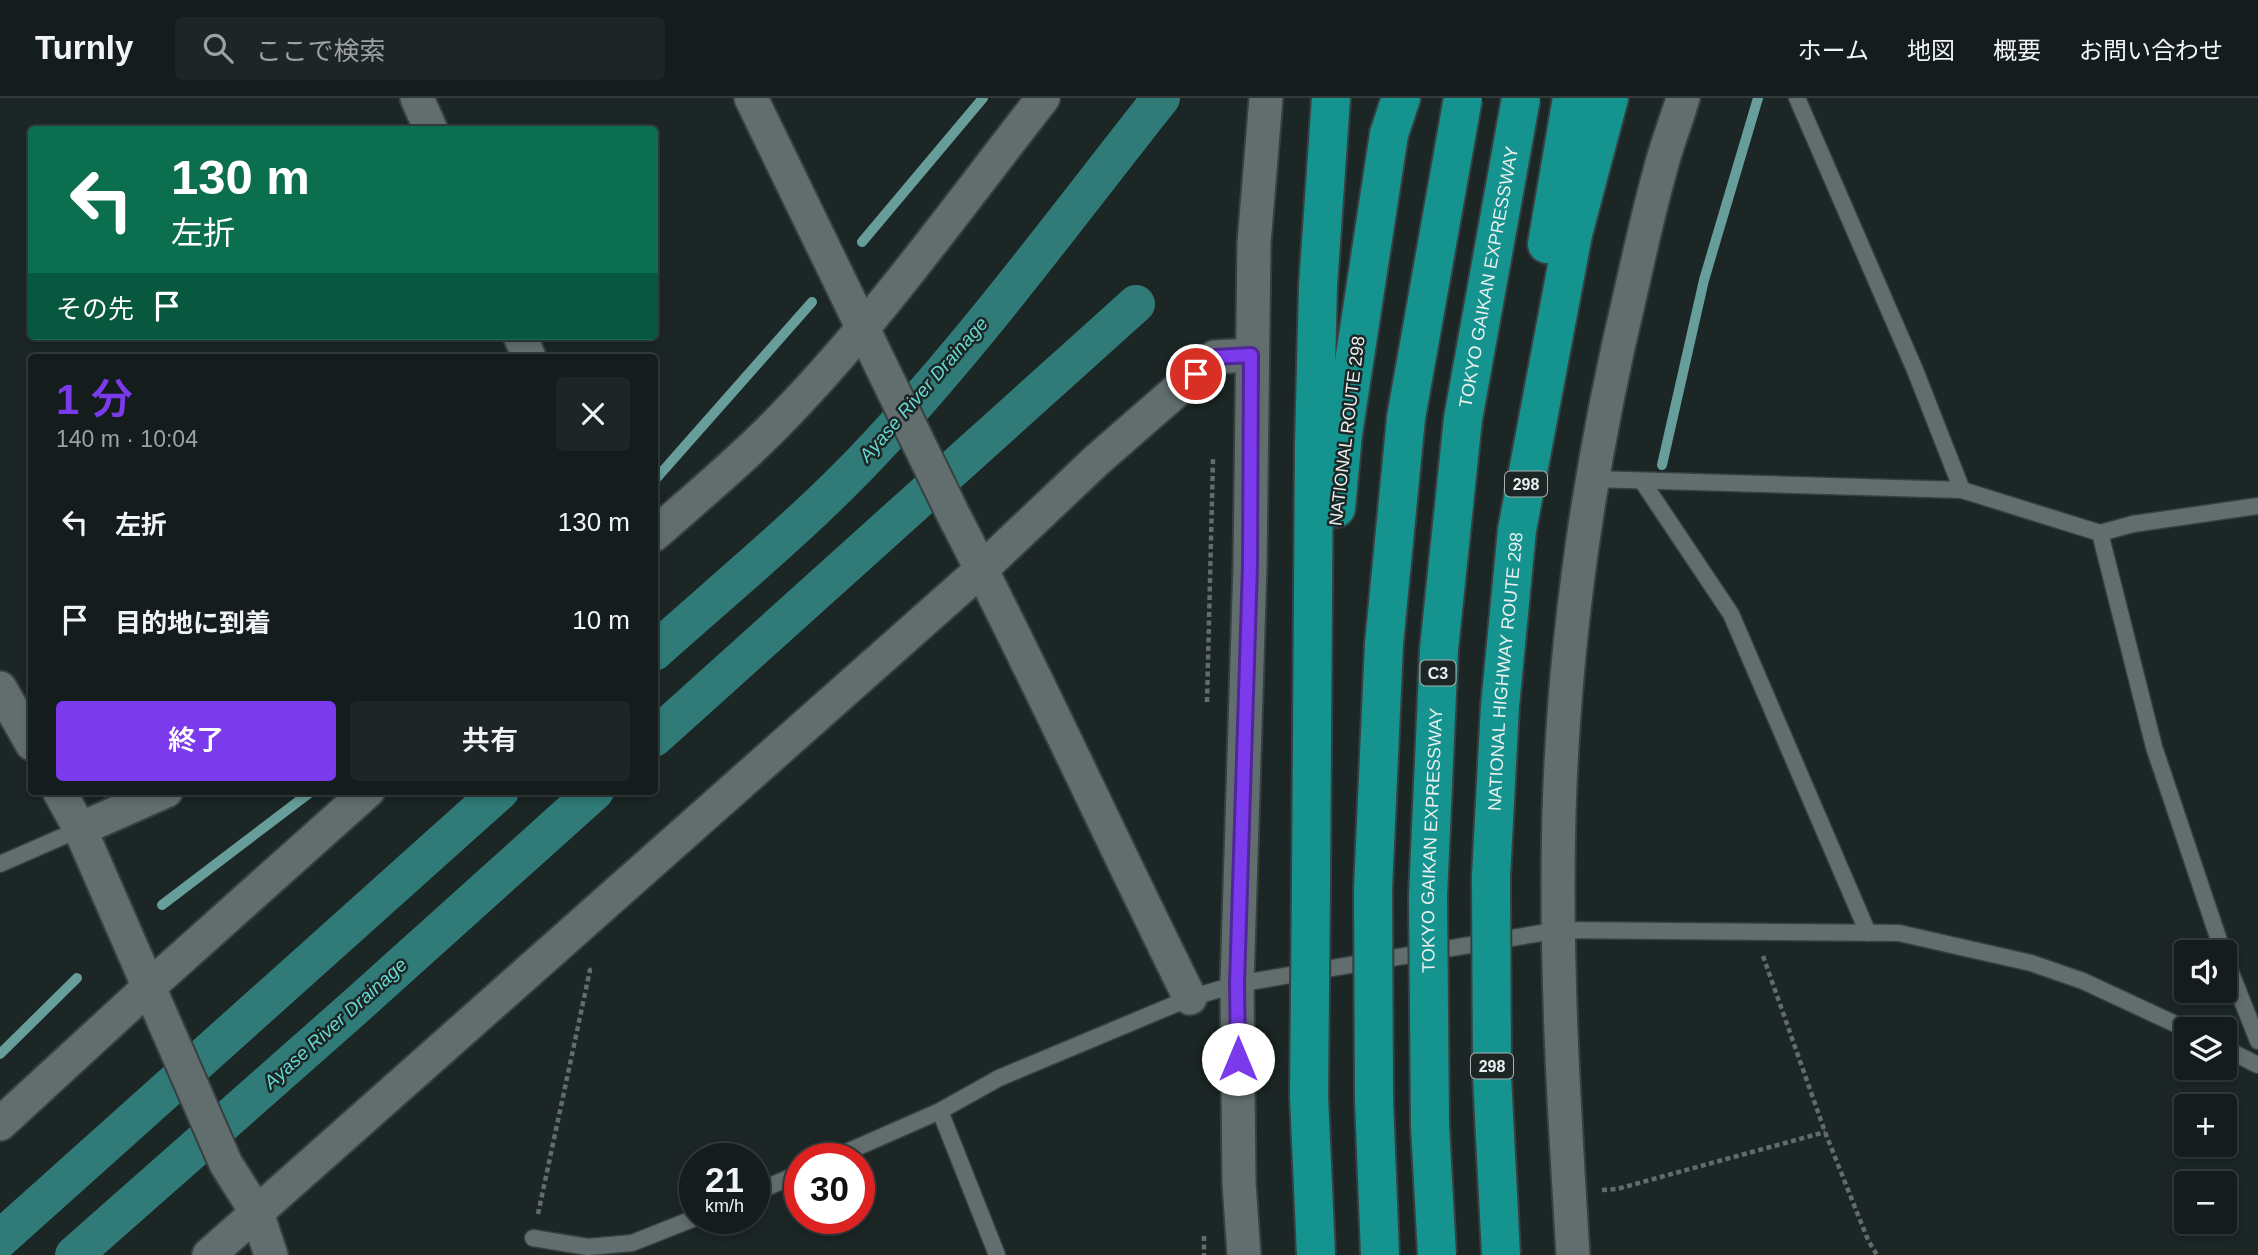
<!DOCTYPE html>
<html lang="ja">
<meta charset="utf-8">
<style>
body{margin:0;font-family:Arial,"Noto Sans JP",sans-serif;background:#1d2525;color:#f1f3f6;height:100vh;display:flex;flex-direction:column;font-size:26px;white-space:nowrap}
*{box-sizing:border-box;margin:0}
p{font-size:23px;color:#9da1a3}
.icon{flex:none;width:38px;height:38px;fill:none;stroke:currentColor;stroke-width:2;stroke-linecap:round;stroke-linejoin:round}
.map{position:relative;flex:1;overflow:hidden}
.sheet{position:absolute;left:28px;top:256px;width:630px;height:441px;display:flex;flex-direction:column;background:#141c1c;border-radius:7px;box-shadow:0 4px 10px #0003,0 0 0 2px #333a3b}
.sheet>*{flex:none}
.hud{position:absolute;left:28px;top:28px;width:630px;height:214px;border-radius:7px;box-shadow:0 4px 10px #0003,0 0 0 2px #333a3b;background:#0b6e4f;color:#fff;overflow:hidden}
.tools{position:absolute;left:2174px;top:842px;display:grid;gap:14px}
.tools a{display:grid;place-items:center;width:63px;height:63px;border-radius:7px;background:#141c1c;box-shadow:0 4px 10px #0003,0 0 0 2px #333a3b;font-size:35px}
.speed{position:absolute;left:679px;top:1045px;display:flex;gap:14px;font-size:35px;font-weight:700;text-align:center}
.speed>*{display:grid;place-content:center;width:91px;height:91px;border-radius:50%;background:#141c1c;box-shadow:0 4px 10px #0003,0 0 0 2px #333a3b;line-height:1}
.speed small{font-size:18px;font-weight:400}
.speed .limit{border:10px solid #d22;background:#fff;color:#111}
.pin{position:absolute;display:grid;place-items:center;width:60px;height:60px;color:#fff;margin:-30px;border:4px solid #fff;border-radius:50%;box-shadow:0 2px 7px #0007}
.me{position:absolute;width:77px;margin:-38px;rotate:0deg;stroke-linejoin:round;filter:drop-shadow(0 0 5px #0008)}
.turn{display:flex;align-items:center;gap:24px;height:147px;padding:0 28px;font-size:32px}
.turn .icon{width:91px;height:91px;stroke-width:2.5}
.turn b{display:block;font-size:49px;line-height:60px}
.then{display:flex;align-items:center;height:66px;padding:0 28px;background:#0003;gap:14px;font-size:26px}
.round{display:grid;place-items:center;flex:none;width:74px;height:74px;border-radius:7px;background:#1d2525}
.head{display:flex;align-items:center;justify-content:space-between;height:119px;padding:0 28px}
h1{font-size:42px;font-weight:600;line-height:52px;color:#7c3aed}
.action{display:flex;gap:14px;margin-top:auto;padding:14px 28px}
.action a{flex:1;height:80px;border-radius:7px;background:#7c3aed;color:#fff;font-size:28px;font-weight:600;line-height:80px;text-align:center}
.action a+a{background:#1d2525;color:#f1f3f6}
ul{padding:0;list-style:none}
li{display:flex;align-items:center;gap:21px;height:98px;padding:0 28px}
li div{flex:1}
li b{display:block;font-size:26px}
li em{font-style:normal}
header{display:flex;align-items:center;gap:42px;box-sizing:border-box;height:98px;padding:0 35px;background:#141c1c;border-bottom:2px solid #333a3b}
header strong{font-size:33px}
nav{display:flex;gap:38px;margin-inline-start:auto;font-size:24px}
.search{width:490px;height:63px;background:#1d2525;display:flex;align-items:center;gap:18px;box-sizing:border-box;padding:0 24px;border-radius:7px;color:#9da1a3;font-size:26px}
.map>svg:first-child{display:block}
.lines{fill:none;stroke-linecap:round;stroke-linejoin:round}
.stream{stroke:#679e9b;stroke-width:10}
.canal{stroke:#307b78;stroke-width:38}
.lane-casing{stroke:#374040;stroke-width:19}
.street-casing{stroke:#374040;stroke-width:37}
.highway-casing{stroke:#374040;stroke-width:42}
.path{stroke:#626c6b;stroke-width:4.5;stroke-dasharray:5 3.5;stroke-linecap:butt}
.lane{stroke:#626e6e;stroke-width:16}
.street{stroke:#626e6e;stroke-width:33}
.highway{stroke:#15938f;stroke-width:38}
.highway-bridge-casing{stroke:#374040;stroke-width:42;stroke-linecap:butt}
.highway-bridge{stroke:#15938f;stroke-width:38}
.route-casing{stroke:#51269a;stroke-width:18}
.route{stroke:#7c3aed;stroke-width:12}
.labels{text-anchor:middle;stroke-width:5;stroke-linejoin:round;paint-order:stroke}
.shield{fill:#1b2625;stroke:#aab3b2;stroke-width:2}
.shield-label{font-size:16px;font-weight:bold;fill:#e8efee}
.street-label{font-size:18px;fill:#e8efee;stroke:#1b2625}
.water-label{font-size:19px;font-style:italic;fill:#67d8d3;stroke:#1b2625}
</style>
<header>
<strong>Turnly</strong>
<div class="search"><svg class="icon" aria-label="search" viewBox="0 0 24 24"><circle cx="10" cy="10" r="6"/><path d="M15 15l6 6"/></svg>ここで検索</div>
<nav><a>ホーム</a><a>地図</a><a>概要</a><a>お問い合わせ</a></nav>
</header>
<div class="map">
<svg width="2258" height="1157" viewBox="0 0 2258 1157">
<rect width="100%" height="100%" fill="#1b2625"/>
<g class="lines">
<g class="stream">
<polyline points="862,144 983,0"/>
<polyline points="1662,367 1704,182 1758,0"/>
<polyline points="654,383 812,204"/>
<polyline points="162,807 312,693"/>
<polyline points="0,956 77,880"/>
</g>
<g class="canal">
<path d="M654 554C730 486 811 420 880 345 981 236 1069 116 1161 0"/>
<polyline points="654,640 1136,206"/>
<polyline points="0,1141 500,693"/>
<polyline points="74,1157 356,908 595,693"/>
</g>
<g class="lane-casing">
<g id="lane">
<polyline points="1797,0 1915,272 1962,392"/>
<polyline points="1592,381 1962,392 2100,435 2133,426 2258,408"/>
<polyline points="1642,383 1731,516 1868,835"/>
<polyline points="2100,435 2154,649 2223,854"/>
<polyline points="0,766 80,731"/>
<polyline points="2224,857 2258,943"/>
<polyline points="2224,950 2258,967"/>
<polyline points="940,1013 997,1157"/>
<polyline points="833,1060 940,1013 999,980 1190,900 1237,886 1559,832 1899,835 2031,865 2083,883 2186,931"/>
<polyline points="754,1095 800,1075"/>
<polyline points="533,1140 588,1149 632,1145 695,1120"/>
</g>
</g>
<g class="street-casing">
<g id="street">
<polyline points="417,0 431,32"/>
<path d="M751 0 953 416C1036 576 1110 739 1190 900"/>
<polyline points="520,238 529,259"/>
<path d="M654 437C698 398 744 360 784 318 879 220 959 107 1043 0"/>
<polyline points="0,590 32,646"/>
<polyline points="59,693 80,731 226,1066 257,1115 271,1157"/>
<polyline points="80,731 166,693"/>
<polyline points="0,1026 150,888 368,693"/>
<polyline points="209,1157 983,470 1097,362 1215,259 1251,257"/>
<polyline points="1244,1157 1239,1085 1237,886 1250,467 1254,145 1266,0"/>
<path d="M1573 1157C1564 1011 1555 863 1559 716 1564 540 1590 364 1631 193 1640 153 1649 112 1660 73 1666 48 1676 24 1683 0"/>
</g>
</g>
<g class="highway-casing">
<g id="highway">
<polyline points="1547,146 1572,0"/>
<polyline points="1336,410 1343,336 1389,36 1401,0"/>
<path id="s1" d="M1491 779 1500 608 1517 432 1573 136 1609 0"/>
<polyline points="1311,787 1314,348 1318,188 1331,0"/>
</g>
</g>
<g class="path">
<polyline points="1207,604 1213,361"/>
<polyline points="1763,858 1825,1034 1868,1142 1877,1157"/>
<polyline points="1602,1092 1617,1091 1825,1034"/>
<polyline points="538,1116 590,872 587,869"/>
<polyline points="1204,1138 1204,1157"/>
</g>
<use href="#lane" class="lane"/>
<use href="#street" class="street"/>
<use href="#highway" class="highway"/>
<g class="highway-bridge-casing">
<g id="highway-bridge">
<polyline points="1491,779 1492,978 1501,1157"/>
<polyline points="1311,787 1309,998 1316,1157"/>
<polyline points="1380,1157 1374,1002 1373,791 1384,546 1406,320 1463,0"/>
<path id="s2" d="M1437 1157 1430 1028 1428 798 1439 551 1463 321 1521 0"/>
</g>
</g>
<use href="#highway-bridge" class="highway-bridge"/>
</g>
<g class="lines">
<g class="route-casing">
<polyline id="route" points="1196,276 1215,259 1251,257 1250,467 1237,886 1238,961"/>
</g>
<use href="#route" class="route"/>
</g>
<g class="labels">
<g class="shield">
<rect x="1505" y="373.5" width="42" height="25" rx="5"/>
<rect x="1420.5" y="562.5" width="35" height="25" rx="5"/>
<rect x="1471" y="955.5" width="42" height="25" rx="5"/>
</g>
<g class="shield-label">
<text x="1526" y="392">298</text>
<text x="1438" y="581">C3</text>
<text x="1492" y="974">298</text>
</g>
<g class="street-label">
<text dy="6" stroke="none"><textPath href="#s2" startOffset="982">TOKYO GAIKAN EXPRESSWAY</textPath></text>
<text transform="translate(1347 333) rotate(-83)" y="6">NATIONAL ROUTE 298</text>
<text dy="6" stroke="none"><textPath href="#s1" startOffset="206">NATIONAL HIGHWAY ROUTE 298</textPath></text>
<text dy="6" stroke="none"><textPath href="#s2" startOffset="415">TOKYO GAIKAN EXPRESSWAY</textPath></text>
</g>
<g class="water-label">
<text transform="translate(923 291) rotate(-49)" y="7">Ayase River Drainage</text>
<text transform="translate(335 925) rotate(-42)" y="7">Ayase River Drainage</text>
</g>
</g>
</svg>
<div class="tools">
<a><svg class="icon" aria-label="sound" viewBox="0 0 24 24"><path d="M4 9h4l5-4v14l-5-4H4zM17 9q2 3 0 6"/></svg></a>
<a><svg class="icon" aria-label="layers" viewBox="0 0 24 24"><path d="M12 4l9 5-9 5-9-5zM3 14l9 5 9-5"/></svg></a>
<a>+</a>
<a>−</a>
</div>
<div class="speed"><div>21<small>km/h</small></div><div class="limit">30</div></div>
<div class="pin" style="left:1196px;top:276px;background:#d93025"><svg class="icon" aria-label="arrive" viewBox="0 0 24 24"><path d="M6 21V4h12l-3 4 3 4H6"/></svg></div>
<svg class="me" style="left:1238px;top:961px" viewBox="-20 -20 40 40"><circle r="19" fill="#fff"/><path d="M0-13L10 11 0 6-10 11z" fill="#7c3aed"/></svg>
<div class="hud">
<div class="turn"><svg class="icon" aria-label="left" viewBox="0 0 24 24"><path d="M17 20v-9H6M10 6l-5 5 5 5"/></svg><div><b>130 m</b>左折</div></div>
<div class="then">その先<svg class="icon" aria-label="arrive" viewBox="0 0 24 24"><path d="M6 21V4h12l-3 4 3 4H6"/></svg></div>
</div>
<section class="sheet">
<div class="head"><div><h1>1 分</h1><p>140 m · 10:04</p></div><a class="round"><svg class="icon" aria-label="close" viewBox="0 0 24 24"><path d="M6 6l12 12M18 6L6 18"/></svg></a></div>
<ul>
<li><svg class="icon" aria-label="left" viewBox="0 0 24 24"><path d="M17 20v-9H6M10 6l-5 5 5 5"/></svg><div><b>左折</b></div><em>130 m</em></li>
<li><svg class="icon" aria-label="arrive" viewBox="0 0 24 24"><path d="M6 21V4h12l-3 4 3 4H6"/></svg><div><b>目的地に到着</b></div><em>10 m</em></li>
</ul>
<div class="action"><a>終了</a><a>共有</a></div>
</section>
</div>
